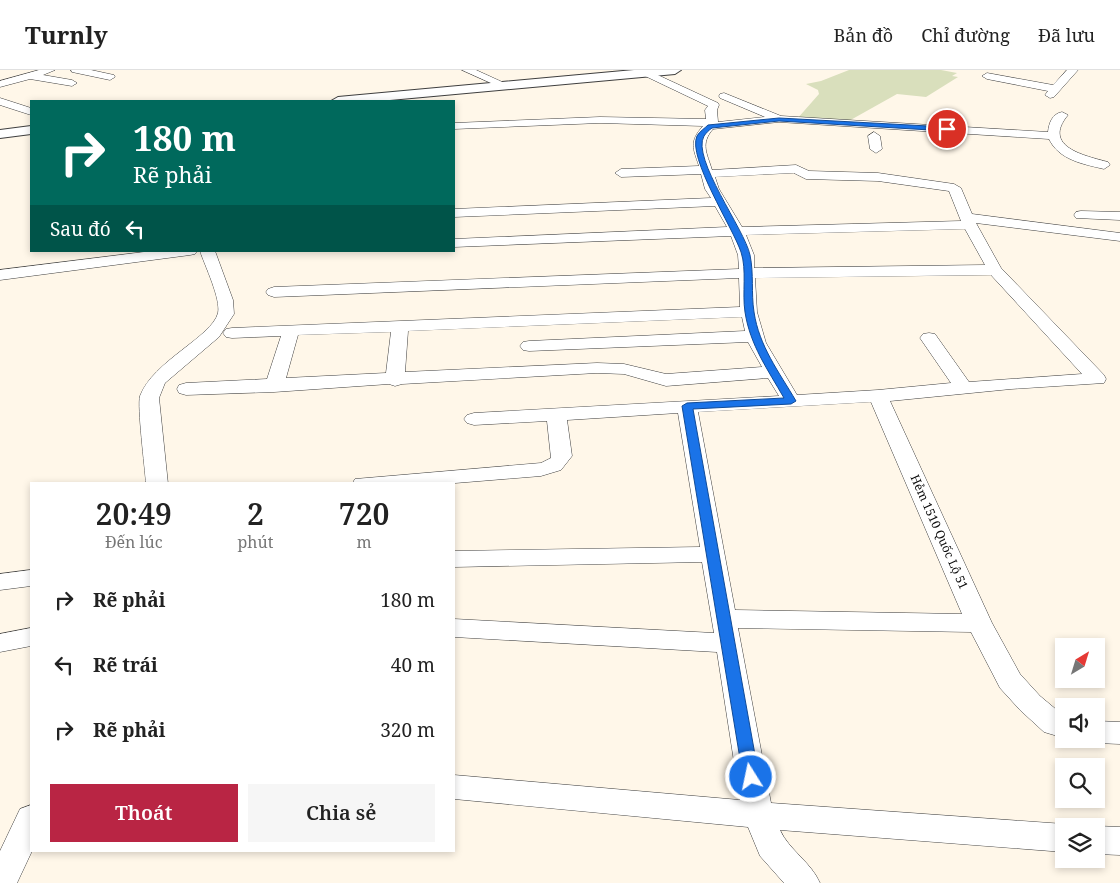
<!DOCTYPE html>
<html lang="vi">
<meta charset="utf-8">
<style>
body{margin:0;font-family:"Noto Serif",serif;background:#f6f6f6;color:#222;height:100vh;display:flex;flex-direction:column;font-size:19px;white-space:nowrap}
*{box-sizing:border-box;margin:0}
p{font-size:16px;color:#767676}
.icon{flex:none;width:28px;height:28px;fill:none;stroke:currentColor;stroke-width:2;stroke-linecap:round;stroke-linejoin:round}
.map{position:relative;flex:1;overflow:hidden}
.side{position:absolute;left:30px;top:412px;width:425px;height:370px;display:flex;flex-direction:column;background:#fff;border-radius:0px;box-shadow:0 2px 8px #0003}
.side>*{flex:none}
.guide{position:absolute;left:30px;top:30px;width:425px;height:152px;border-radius:0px;box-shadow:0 2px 8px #0003;background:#00695c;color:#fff;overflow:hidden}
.needle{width:32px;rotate:38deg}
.tools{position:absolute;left:1055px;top:568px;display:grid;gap:10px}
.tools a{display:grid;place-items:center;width:50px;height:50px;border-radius:0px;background:#fff;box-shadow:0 2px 8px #0003;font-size:25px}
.pin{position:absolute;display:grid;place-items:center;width:42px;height:42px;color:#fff;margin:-21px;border:2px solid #fff;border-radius:50%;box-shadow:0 1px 5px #0007}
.me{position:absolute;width:55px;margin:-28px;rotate:350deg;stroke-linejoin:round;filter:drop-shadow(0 0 4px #0008)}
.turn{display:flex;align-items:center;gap:18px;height:105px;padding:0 20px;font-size:22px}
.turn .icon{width:65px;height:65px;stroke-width:2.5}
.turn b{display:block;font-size:35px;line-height:42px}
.then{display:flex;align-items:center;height:48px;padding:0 20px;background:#0003;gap:10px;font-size:19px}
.eta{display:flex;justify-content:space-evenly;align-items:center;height:85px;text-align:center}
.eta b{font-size:30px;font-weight:600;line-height:35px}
.action{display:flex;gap:10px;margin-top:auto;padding:10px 20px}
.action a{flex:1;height:58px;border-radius:0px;background:#b92544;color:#fff;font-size:20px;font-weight:600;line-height:58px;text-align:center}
.action a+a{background:#f6f6f6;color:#222}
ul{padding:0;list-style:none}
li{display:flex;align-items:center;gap:15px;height:65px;padding:0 20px}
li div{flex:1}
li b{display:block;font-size:19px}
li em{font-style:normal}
header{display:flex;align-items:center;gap:30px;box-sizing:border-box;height:70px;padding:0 25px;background:#fff;border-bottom:1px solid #e0e0e0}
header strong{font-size:24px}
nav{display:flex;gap:28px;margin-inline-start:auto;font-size:18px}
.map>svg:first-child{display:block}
.cemetery{fill:#d9dfbc}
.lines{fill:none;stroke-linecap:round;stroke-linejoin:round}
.minor-casing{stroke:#3e3e3e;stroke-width:1}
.tertiary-casing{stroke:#3e3e3e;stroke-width:2}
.minor{fill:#fff;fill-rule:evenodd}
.tertiary{fill:#fff;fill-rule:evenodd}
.route{fill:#1a73e8;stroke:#114b97}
.labels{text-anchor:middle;stroke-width:5;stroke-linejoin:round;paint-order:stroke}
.street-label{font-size:12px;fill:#0b0b0b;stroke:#fff}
</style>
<header>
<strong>Turnly</strong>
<nav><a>Bản đồ</a><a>Chỉ đường</a><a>Đã lưu</a></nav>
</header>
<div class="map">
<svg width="1120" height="813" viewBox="0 0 1120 813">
<rect width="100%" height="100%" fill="#fff7e9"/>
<polygon class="cemetery" points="849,0 941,0 957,3 952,6 958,7 926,27 897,24 847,52 797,49 819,24 818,20 806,14 821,11"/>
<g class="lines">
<g class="minor-casing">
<g id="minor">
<polygon points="39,0 55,0 43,5 72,10 77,13 72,16 30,9 0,17 0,11"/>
<polygon points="71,0 91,0 114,5 115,7 110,10 72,2"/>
<polygon points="462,0 476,0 511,16 510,18 502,18"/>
<path d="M647 0 718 33 719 35 717 40 718 52 765 47 720 28 719 26 720 24 724 23 781 46 1048 62C1049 53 1052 44 1062 42L1068 45C1041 77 1086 86 1108 92L1110 95 1104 99C1083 94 1059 90 1049 69L779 52 713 59C700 74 707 83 712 100L796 95 809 101 878 103 954 114 961 118 972 144 1120 163V171L976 153 1001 198 1104 305 1106 309 1104 313 1011 319 890 331 992 553 1020 604 1040 626 1064 646V668L1044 662 1020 640 1000 618 971 562 738 558 771 733 1064 754 1069 756H1064V782L780 760C789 780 811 792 820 813H784L760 786 748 757 454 729V705L740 730 717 582 454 567V549L714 563 702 492 454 497V481L700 477 678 343 567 350 572 386 561 400 541 406 443 414H352L355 409 541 393 551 388 547 351 474 355 467 353 464 349 467 345 474 343 779 326 768 308 666 316 624 304 597 303 402 314 395 316 389 314 274 322 186 325 179 323 177 319 179 315 186 313 267 309 281 266 232 268 226 267 223 263 226 259 232 258 740 237 739 208 274 227 268 225 266 222 268 219 274 217 739 199 738 185 731 166 454 177V169L727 157 715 136 454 147V139L711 128 705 119 701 104 621 107 615 103 621 99 699 96C693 78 689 72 703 56L600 53 454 59V53L600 47 706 49 705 40 708 36 643 5V1ZM794 103 806 109 878 111 949 121 961 151 742 157 719 119 715 107ZM965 159 985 195 754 198V185L746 165ZM991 205 1082 304 969 312 935 264 929 263 923 264 920 268 951 313 878 320 797 325 766 273 757 242 755 208ZM742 247 745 261 529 271 523 272 520 276 523 280 529 281 748 272 762 297 666 304 624 294 597 293 405 302 408 261ZM391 262 386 303 286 308 298 265ZM871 332 962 544 735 540 698 342Z"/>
<polygon points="1067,0 1078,0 1054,27 1050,28 1045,25 1048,21 987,9 982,6 987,3 1053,15"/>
<polygon points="0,28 31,38 31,45 0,35"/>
<polygon points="874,62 880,66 882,79 876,83 870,79 868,66"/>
<polygon points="1081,141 1120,142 1120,150 1076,148 1074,145 1076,142"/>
<polygon points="152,181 197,181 195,184 190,185 0,210 0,200"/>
<path d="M200 181H215L233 230 234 244 219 267 165 313 159 328 168 414H146C145 398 137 336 140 326 153 291 212 267 218 243 221 229 205 196 200 181Z"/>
<polygon points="31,500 31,516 0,520 0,504"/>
<polygon points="31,558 31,576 0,582 0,564"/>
<polygon points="1096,651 1120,652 1120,674 1096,673 1086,670 1096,669"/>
<polygon points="31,735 32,781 17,813 0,813 0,781 20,739"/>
<polygon points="1096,756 1120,757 1120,785 1096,784"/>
</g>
</g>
<g class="tertiary-casing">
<g id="tertiary">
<polygon points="634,0 681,0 675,4 379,31 331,31 338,27"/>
<polygon points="31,56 31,64 0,68 0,60"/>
</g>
</g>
<use href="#minor" class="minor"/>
<use href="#tertiary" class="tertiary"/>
</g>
<path class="route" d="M779 48 947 57 950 59 947 61 779 51 712 58C709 60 706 63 704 66 691 88 745 160 750 185 754 204 751 223 754 242 759 276 779 302 796 331L791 334 693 339 759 707 757 712 751 714 746 712 743 707 682 336 687 333 784 328C768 300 750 275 745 242 742 223 747 200 741 182 733 158 687 87 697 66 699 62 705 58 708 55Z"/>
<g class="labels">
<g class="street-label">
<text transform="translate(939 462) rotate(66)" y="4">Hẻm 1510 Quốc Lộ 51</text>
</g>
</g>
</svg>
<div class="tools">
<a><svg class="needle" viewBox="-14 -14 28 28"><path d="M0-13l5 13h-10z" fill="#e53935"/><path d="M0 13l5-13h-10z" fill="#767676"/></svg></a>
<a><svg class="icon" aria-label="sound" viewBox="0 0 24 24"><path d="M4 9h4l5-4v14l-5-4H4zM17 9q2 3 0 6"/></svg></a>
<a><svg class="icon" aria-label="search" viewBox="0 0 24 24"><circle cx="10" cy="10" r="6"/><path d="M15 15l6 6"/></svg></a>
<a><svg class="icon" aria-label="layers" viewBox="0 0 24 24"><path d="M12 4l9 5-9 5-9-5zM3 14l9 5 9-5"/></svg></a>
</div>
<div class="pin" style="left:947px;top:59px;background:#d93025"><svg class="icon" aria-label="arrive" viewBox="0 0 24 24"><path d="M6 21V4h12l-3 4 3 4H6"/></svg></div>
<svg class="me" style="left:751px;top:707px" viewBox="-20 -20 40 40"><circle r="17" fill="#1a73e8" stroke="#fff" stroke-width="3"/><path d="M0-11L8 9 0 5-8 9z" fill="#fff"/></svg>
<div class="guide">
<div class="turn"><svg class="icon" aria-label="right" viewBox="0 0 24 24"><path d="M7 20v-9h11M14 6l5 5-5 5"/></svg><div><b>180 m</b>Rẽ phải</div></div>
<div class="then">Sau đó<svg class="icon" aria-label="left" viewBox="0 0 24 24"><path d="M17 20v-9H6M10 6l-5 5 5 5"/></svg></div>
</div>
<section class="side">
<div class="eta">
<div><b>20:49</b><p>Đến lúc</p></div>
<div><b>2</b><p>phút</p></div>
<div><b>720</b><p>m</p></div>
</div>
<ul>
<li><svg class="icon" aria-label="right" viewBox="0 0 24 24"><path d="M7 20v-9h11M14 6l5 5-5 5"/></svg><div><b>Rẽ phải</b></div><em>180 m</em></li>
<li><svg class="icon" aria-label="left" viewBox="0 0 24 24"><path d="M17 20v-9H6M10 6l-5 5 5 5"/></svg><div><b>Rẽ trái</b></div><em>40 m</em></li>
<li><svg class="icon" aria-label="right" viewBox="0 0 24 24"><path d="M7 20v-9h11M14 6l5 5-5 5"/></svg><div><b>Rẽ phải</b></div><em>320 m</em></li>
</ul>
<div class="action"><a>Thoát</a><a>Chia sẻ</a></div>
</section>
</div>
